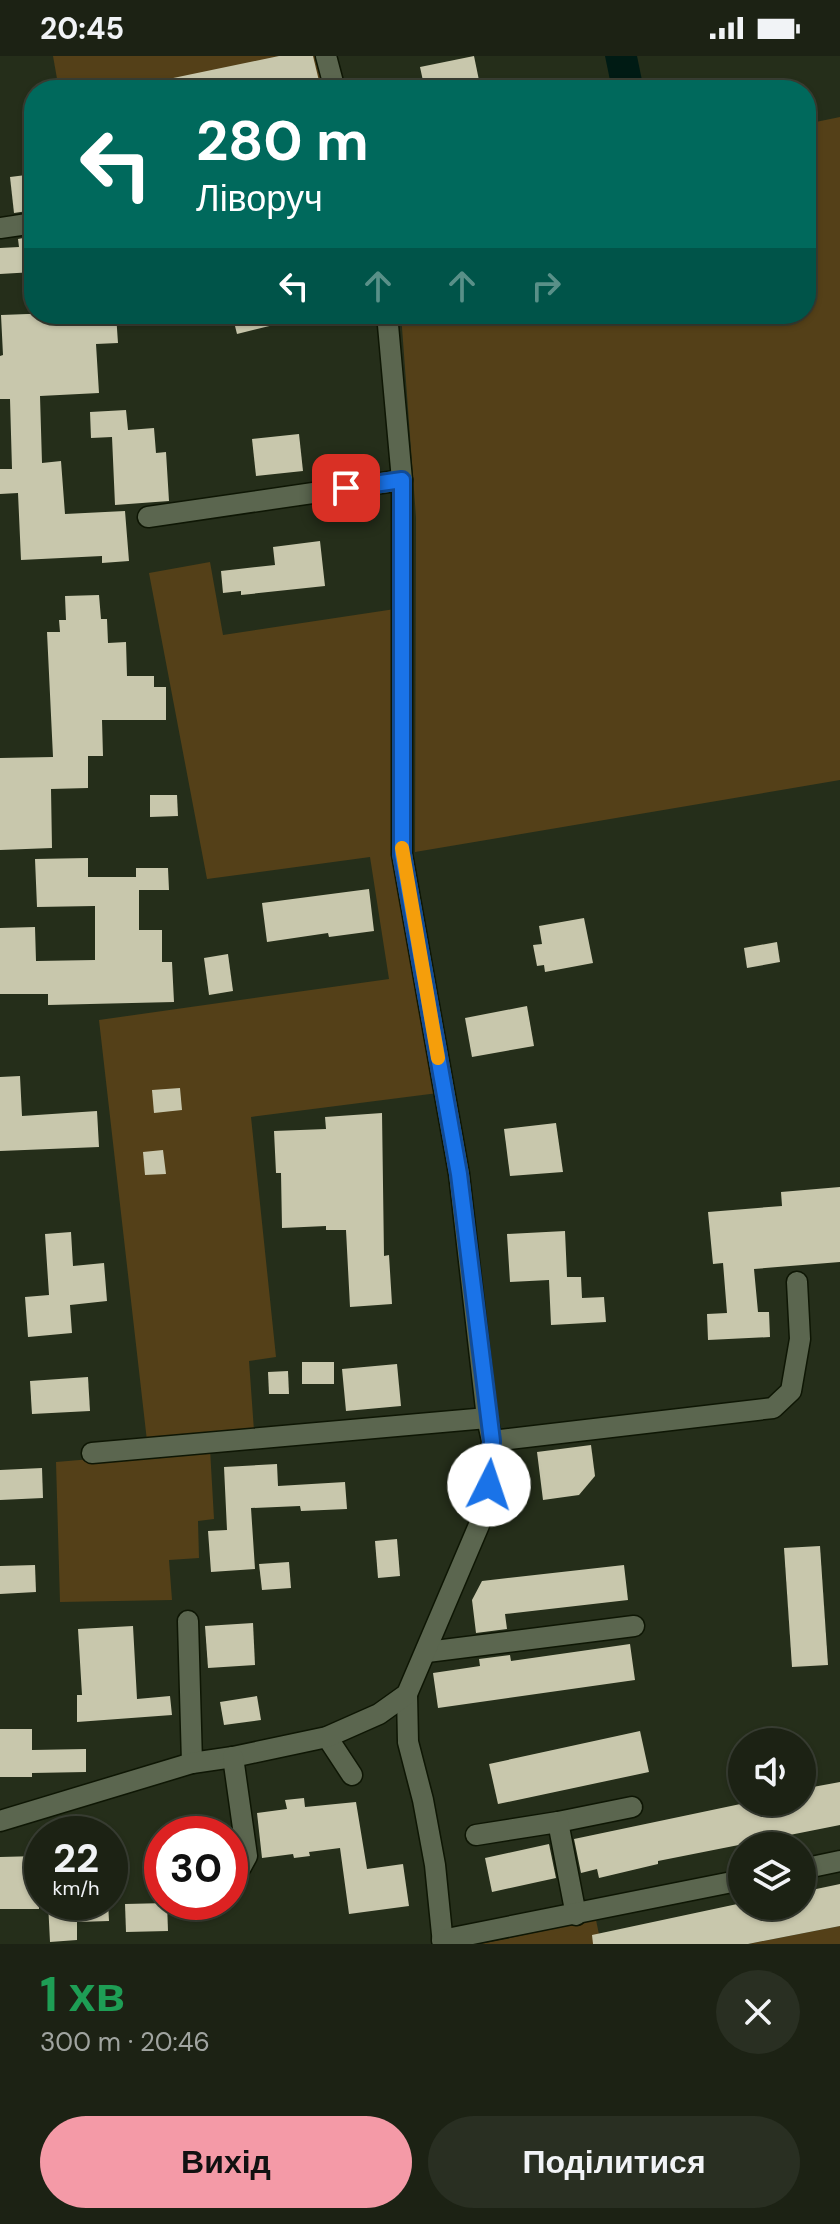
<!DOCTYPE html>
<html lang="uk">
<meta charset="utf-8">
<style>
body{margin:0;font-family:"DM Sans",sans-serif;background:#292f22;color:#f1f3f6;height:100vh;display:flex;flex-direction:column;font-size:30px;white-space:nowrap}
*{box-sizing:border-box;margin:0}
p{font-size:26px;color:#a0a4a0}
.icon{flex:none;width:44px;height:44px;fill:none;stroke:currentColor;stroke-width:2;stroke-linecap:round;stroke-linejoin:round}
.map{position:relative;height:1888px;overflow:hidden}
.panel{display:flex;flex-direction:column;background:#1c2214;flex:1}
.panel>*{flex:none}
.hud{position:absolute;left:24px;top:24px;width:792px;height:244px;border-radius:32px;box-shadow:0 2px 6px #0004,0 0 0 2px #3a3f34;background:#00695c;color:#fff;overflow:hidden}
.controls{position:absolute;left:728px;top:1672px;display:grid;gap:16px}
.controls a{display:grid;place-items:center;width:88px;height:88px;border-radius:50%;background:#1c2214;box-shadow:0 2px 6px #0004,0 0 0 2px #3a3f34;font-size:40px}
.speed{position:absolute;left:24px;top:1760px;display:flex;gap:16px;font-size:40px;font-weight:700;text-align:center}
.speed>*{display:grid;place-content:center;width:104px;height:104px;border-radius:50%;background:#1c2214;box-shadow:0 2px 6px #0004,0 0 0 2px #3a3f34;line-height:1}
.speed small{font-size:20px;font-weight:400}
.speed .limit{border:12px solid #d22;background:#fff;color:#111}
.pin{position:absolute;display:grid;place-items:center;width:68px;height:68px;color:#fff;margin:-34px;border-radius:16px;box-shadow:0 4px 12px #0006}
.me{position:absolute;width:88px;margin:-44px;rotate:4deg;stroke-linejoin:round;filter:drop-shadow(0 0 6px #0008)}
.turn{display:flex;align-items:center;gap:28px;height:168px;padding:0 40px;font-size:36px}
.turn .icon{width:104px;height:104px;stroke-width:2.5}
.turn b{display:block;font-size:56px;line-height:68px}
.lanes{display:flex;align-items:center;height:76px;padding:0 40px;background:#0003;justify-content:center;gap:40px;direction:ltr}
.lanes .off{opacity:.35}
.round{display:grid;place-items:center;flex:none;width:84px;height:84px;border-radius:42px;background:#292f22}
.headline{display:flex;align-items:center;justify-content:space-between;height:136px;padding:0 40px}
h1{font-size:48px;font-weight:800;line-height:60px;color:#1e9e55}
.cta{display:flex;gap:16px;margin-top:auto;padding:16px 40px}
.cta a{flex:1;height:92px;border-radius:48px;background:#f49aa7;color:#111;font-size:32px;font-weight:800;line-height:92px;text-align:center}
.cta a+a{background:#292f22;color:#f1f3f6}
.status{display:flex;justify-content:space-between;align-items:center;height:56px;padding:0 40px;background:#1c2214;direction:ltr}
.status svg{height:22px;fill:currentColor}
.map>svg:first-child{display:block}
.green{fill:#544018}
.water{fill:#001b14}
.building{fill:#c8c7ac}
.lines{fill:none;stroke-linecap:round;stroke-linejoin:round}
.minor-casing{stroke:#0e1604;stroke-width:23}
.minor{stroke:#5b664f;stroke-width:20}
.route-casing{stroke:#114b97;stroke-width:20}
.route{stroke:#1a73e8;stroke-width:14}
.slow{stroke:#f59e0b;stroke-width:14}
</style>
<div class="status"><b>20:45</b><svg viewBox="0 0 49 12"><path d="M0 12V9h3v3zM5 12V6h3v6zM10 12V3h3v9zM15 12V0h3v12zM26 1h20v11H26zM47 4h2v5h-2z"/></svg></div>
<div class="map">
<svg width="840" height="1888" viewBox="0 0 840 1888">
<rect width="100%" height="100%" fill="#252e1a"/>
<g class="green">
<polygon points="53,0 316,0 326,34 59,34"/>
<polygon points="840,61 840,724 415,796 416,461 401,258 806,258 806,68"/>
<polygon points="210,506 223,579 395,553 392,755 438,1037 251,1061 276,1301 249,1305 254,1375 147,1385 99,964 389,923 370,801 207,823 149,517"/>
<polygon points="210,1393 214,1463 198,1465 199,1502 169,1504 172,1544 60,1546 56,1406"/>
<polygon points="596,1864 601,1888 480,1888"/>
<polygon points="840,1870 840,1888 748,1888"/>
</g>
<polygon class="water" points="605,0 637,0 644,34 612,34"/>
<g class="building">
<polygon points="279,0 313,0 320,29 299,34 155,34 154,26"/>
<polygon points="474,0 481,34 425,34 420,11"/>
<polygon points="34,118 34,154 14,157 10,121"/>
<polygon points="34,180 34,216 0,218 0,192 19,191 18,183"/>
<polygon points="28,258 116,258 118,287 96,288 99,337 40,340 42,407 61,405 65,458 125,455 129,505 102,507 102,500 21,504 18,437 0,438 0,413 12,413 10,343 0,343 0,300 3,299 1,259"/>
<polygon points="232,258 289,258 290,265 237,278"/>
<polygon points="126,354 128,374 154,372 156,397 166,396 169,445 115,449 112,381 91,382 90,356"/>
<polygon points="299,378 303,415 256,420 252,383"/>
<polygon points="320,485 325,530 241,539 241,535 223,537 221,515 275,509 273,491"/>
<polygon points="99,539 101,563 107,563 108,587 126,586 127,620 154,620 154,631 166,631 166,664 102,664 103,700 88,700 88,732 51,733 52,792 0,794 0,702 53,701 47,576 60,576 59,564 66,564 65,540"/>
<polygon points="150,739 177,739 178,760 150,761"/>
<polygon points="88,802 88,821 136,821 136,812 168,812 169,834 139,834 139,874 162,874 162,906 172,906 174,946 48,949 48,938 0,938 0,872 35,871 36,905 95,904 95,850 37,851 35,803"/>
<polygon points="369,833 374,875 329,881 328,877 267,886 262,847"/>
<polygon points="584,862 593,907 545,916 544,909 537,910 533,889 542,888 539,870"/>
<polygon points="777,886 780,906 747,912 744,892"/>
<polygon points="228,898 233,935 209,939 204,902"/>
<polygon points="527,950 534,990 472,1001 465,962"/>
<polygon points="20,1020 22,1060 97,1055 99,1091 0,1095 0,1021"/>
<polygon points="180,1032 182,1054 154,1057 152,1034"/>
<polygon points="382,1057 384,1200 389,1199 392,1248 350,1251 346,1174 326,1174 326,1170 282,1172 281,1117 276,1117 274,1075 326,1073 325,1061"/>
<polygon points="556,1067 563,1116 510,1120 504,1073"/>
<polygon points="163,1094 166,1118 145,1119 143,1096"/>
<polygon points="840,1131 840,1206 754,1213 758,1256 769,1256 770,1281 708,1284 707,1258 727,1257 723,1207 713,1208 708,1156 782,1150 781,1136"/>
<polygon points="565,1175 567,1221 581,1221 582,1242 604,1241 606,1266 551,1269 549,1224 510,1226 507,1178"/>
<polygon points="71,1176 73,1210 104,1207 107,1245 70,1249 72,1277 28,1281 25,1241 49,1239 45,1178"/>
<rect x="302" y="1306" width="32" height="22"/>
<polygon points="397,1308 401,1350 346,1355 342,1313"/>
<polygon points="288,1315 289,1338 269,1338 268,1316"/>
<polygon points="88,1321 90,1355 32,1358 30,1325"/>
<polygon points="591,1389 595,1420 579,1439 543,1444 537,1396"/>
<polygon points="277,1408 278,1430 345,1426 347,1453 301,1455 300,1450 251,1452 255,1513 211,1516 208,1475 227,1474 224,1411"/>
<polygon points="42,1412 43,1442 0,1444 0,1414"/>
<polygon points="397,1483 400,1520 378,1522 375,1485"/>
<polygon points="820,1490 828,1609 792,1611 784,1492"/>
<polygon points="289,1506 291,1532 262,1534 259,1508"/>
<polygon points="35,1509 36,1536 0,1538 0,1510"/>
<polygon points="624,1509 628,1544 505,1558 507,1573 476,1577 472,1544 482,1525"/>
<polygon points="253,1567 255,1609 208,1612 205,1570"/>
<polygon points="133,1570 137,1643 170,1640 172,1659 77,1666 77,1639 82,1639 78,1573"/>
<polygon points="630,1588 635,1624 438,1652 433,1617 480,1610 479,1603 510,1599 511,1605"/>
<polygon points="257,1640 261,1664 224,1669 220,1646"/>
<polygon points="0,1673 32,1673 32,1694 86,1693 86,1716 32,1717 32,1721 0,1721"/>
<polygon points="640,1675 649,1716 498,1748 489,1708"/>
<polygon points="840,1726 840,1769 658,1805 658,1808 599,1822 597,1813 581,1817 574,1783 750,1746 802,1746 802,1733"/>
<polygon points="304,1742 305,1751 356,1746 367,1813 403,1808 409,1850 349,1858 340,1792 309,1796 310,1800 294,1802 293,1798 262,1802 257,1757 287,1753 285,1744"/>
<polygon points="549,1788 556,1822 492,1836 485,1802"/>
<polygon points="38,1800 39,1853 0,1853 0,1801"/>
<polygon points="840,1828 840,1870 748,1888 593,1888 592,1879 742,1847 742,1850 802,1850 802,1836"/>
<polygon points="48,1846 108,1846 109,1865 77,1866 77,1884 50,1886"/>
<polygon points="167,1847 168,1875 126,1876 125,1848"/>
</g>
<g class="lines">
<g class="minor-casing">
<g id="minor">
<polyline points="326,0 335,34"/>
<polyline points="0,172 34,167"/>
<polyline points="148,461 402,424"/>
<polyline points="492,1385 773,1352 791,1335 800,1283 797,1226"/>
<polyline points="92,1397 487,1362"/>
<polyline points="188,1565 192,1707"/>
<polyline points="427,1596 634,1570"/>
<polyline points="407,1638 408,1686 423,1744 435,1809 443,1888"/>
<polyline points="327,1681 352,1719"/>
<polyline points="0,1765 192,1707 233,1701 327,1681 379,1658 407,1638 479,1469 489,1429 492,1385 487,1362 459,1118 402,798 402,424 387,258"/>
<polyline points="558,1766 632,1751"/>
<polyline points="476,1779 558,1766 576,1859"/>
<polyline points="230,1812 241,1811 247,1800 233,1701"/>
<polyline points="802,1813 840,1805"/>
<polyline points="442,1884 742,1824"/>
</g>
</g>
<use href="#minor" class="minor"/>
</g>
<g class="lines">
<g class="route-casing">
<polyline id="route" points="346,432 402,424 402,798 459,1118 492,1385 489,1429"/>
</g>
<use href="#route" class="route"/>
<polyline class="slow" points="402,792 438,1002"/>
</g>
</svg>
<div class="controls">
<a><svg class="icon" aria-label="sound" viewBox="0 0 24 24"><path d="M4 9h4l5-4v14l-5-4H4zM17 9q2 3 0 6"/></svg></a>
<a><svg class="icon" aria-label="layers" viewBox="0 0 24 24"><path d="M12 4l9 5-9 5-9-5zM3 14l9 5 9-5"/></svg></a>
</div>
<div class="speed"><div>22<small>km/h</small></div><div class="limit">30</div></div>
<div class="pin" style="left:346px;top:432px;background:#d93025"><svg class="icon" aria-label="arrive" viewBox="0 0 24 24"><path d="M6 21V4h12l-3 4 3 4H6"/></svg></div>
<svg class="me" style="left:489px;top:1429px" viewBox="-20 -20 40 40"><circle r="19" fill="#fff"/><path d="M0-13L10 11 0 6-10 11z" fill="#1a73e8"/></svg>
<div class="hud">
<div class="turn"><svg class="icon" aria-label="left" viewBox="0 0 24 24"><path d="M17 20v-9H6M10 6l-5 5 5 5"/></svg><div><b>280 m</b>Ліворуч</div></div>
<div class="lanes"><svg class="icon" aria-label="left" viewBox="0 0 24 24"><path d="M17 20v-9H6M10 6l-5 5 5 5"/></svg><svg class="icon off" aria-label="ahead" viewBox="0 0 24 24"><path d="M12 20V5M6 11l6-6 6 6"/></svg><svg class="icon off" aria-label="ahead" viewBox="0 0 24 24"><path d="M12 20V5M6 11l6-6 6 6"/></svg><svg class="icon off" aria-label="right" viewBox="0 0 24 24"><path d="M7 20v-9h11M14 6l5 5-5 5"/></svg></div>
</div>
</div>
<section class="panel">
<div class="headline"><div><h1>1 хв</h1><p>300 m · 20:46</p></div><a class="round"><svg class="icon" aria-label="close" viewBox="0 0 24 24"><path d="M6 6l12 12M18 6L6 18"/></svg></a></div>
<div class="cta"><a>Вихід</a><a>Поділитися</a></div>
</section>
